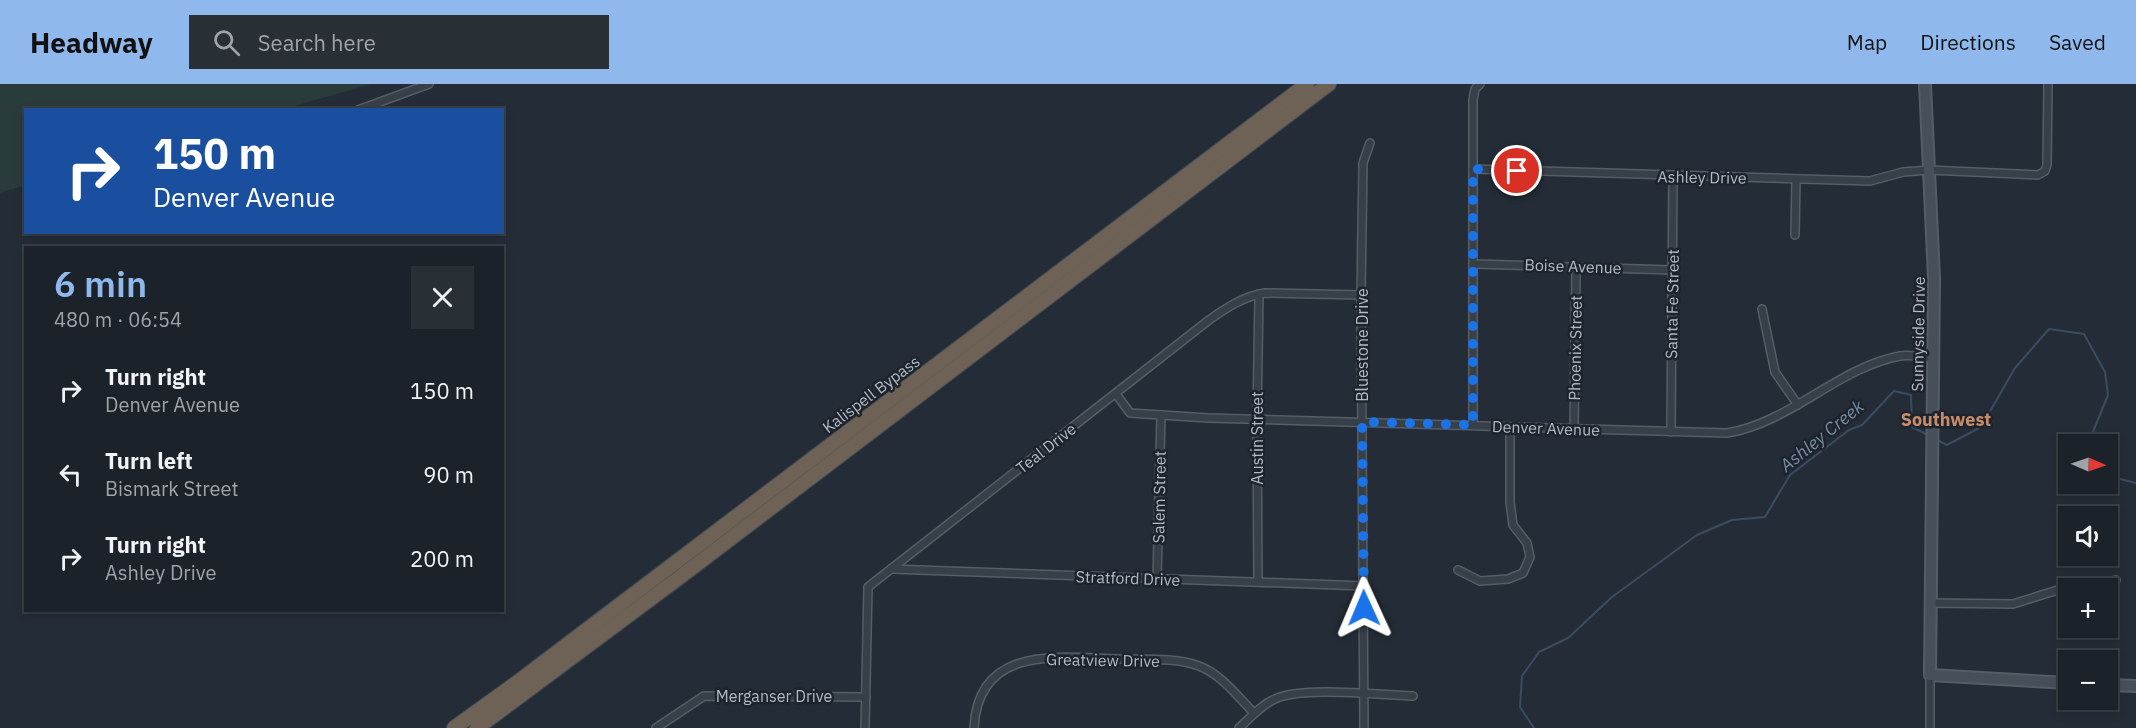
<!DOCTYPE html>
<meta charset="utf-8">
<style>
body{margin:0;font-family:"IBM Plex Sans",sans-serif;background:#282f35;color:#f1f3f6;height:100vh;display:flex;flex-direction:column;font-size:22px;white-space:nowrap}
*{box-sizing:border-box;margin:0}
p{font-size:20px;color:#a0a4a8}
.icon{flex:none;width:33px;height:33px;fill:none;stroke:currentColor;stroke-width:2;stroke-linecap:round;stroke-linejoin:round}
.map{position:relative;flex:1;overflow:hidden}
.drawer{position:absolute;left:24px;top:162px;width:480px;height:366px;display:flex;flex-direction:column;background:#1b2229;border-radius:0px;box-shadow:0 3px 9px #0003,0 0 0 2px #393f46}
.drawer>*{flex:none}
.guide{position:absolute;left:24px;top:24px;width:480px;height:126px;border-radius:0px;box-shadow:0 3px 9px #0003,0 0 0 2px #393f46;background:#1a4fa0;color:#fff;overflow:hidden}
.needle{width:39px;rotate:92deg}
.controls{position:absolute;left:2058px;top:350px;display:grid;gap:12px}
.controls a{display:grid;place-items:center;width:60px;height:60px;border-radius:0px;background:#1b2229;box-shadow:0 3px 9px #0003,0 0 0 2px #393f46;font-size:30px}
.pin{position:absolute;display:grid;place-items:center;width:51px;height:51px;color:#fff;margin:-26px;border:3px solid #fff;border-radius:50%;box-shadow:0 2px 6px #0007}
.me{position:absolute;width:66px;margin:-33px;rotate:359deg;stroke-linejoin:round;filter:drop-shadow(0 0 4px #0008)}
.turn{display:flex;align-items:center;gap:21px;height:126px;padding:0 30px;font-size:27px}
.turn .icon{width:78px;height:78px;stroke-width:2.5}
.turn b{display:block;font-size:42px;line-height:51px}
.round{display:grid;place-items:center;flex:none;width:63px;height:63px;border-radius:0px;background:#282f35}
.headline{display:flex;align-items:center;justify-content:space-between;height:102px;padding:0 30px}
h1{font-size:36px;font-weight:600;line-height:45px;color:#8fb9ec}
ul{padding:0;list-style:none}
li{display:flex;align-items:center;gap:18px;height:84px;padding:0 30px}
li div{flex:1}
li b{display:block;font-size:22px}
li em{font-style:normal}
header{display:flex;align-items:center;gap:36px;box-sizing:border-box;height:84px;padding:0 30px;background:#8fb9ec;color:#111}
header strong{font-size:28px}
nav{display:flex;gap:33px;margin-inline-start:auto;font-size:21px}
.search{width:420px;height:54px;background:#282f35;display:flex;align-items:center;gap:15px;box-sizing:border-box;padding:0 21px;border-radius:0px;color:#a0a4a8;font-size:22px}
.map>svg:first-child{display:block}
.green{fill:#293b3a}
.lines{fill:none;stroke-linecap:round;stroke-linejoin:round}
.stream{stroke:#3b4c5f;stroke-width:2}
.street-casing{stroke:#555d66;stroke-width:10}
.secondary-casing{stroke:#555d66;stroke-width:14}
.highway-casing{stroke:#424a53;stroke-width:16}
.street{stroke:#373f48;stroke-width:7}
.secondary{stroke:#464f5a;stroke-width:10}
.highway{stroke:#6d6255;stroke-width:14}
.route{stroke:#1a73e8;stroke-width:10;stroke-dasharray:0 18}
.labels{text-anchor:middle;stroke-width:5;stroke-linejoin:round;paint-order:stroke}
.street-label{font-size:16px;fill:#b2bac4;stroke:#1d242d}
.neighbourhood-label{font-size:18px;font-weight:bold;fill:#c88c69;stroke:#1d242d}
.water-label{font-size:18px;font-style:italic;fill:#768da4;stroke:#1d242d}
</style>
<header>
<strong>Headway</strong>
<div class="search"><svg class="icon" aria-label="search" viewBox="0 0 24 24"><circle cx="10" cy="10" r="6"/><path d="M15 15l6 6"/></svg>Search here</div>
<nav><a>Map</a><a>Directions</a><a>Saved</a></nav>
</header>
<div class="map">
<svg width="2136" height="644" viewBox="0 0 2136 644">
<rect width="100%" height="100%" fill="#242d37"/>
<polygon class="green" points="0,0 371,0 284,25 26,26 25,101 0,109"/>
<g class="lines">
<g class="stream">
<polyline points="1937,356 1947,361 1981,343 2015,284 2049,245 2084,250 2105,288 2108,311 2088,360"/>
<polyline points="2108,392 2136,399"/>
<polyline points="1534,644 1520,623 1522,592 1539,568 1568,554 1612,513 1697,451 1732,436 1765,433 1790,391 1849,346 1862,341 1894,307 1911,311 1912,343 1930,352"/>
</g>
<g class="street-casing">
<g id="street">
<polyline points="358,26 429,0"/>
<polyline points="1473,85 1870,97 1903,88 1929,86 2038,91 2045,87 2047,81 2048,0"/>
<polyline points="1795,151 1796,95"/>
<polyline points="1473,180 1672,186"/>
<polyline points="1762,225 1775,288 1798,321"/>
<path d="M1116 310 1130 329 1208 334 1727 349C1790 339 1839 283 1900 272 1910 270 1922 273 1932 274"/>
<polyline points="1473,341 1473,16 1475,5 1480,0"/>
<polyline points="1574,345 1576,184"/>
<polyline points="1671,348 1673,92"/>
<polyline points="891,485 1364,502"/>
<polyline points="1458,486 1480,497 1508,495 1523,489 1530,473 1527,459 1513,441 1510,418 1510,343"/>
<polyline points="1157,496 1161,331"/>
<polyline points="1258,498 1257,335 1259,210"/>
<polyline points="1930,519 2013,520 2064,504 2094,502 2116,496"/>
<polyline points="656,644 704,612 866,613"/>
<path d="M865 644 868 503 1209 236C1226 224 1244 212 1265 209L1361 211"/>
<path d="M974 644C978 561 1058 573 1117 575 1143 576 1174 573 1199 582 1221 590 1238 613 1254 629"/>
<path d="M1239 644C1250 634 1261 621 1275 615 1302 602 1380 611 1413 612"/>
<polyline points="1364,644 1361,211 1363,79 1370,59"/>
<polyline points="1930,644 1930,591"/>
</g>
</g>
<g class="secondary-casing">
<g id="secondary">
<polyline points="1925,0 1934,194 1930,591 2068,599"/>
<polyline points="2108,601 2136,602"/>
</g>
</g>
<g class="highway-casing">
<g id="highway">
<polyline points="454,644 519,597 1307,0"/>
<polyline points="477,644 680,493 1329,0"/>
</g>
</g>
<use href="#street" class="street"/>
<use href="#secondary" class="secondary"/>
<use href="#highway" class="highway"/>
</g>
<g class="lines">
<polyline class="route" points="1364,524 1362,338 1473,341 1473,85 1517,87"/>
</g>
<g class="labels">
<g class="street-label">
<text transform="translate(1702 93) rotate(1)" y="6">Ashley Drive</text>
<text transform="translate(1573 182) rotate(2)" y="6">Boise Avenue</text>
<text transform="translate(1672 220) rotate(-89)" y="6">Santa Fe Street</text>
<text transform="translate(1918 250) rotate(-89)" y="6">Sunnyside Drive</text>
<text transform="translate(1362 261) rotate(-90)" y="6">Bluestone Drive</text>
<text transform="translate(1575 264) rotate(-89)" y="6">Phoenix Street</text>
<text transform="translate(871 310) rotate(-37)" y="6">Kalispell Bypass</text>
<text transform="translate(1546 344) rotate(2)" y="6">Denver Avenue</text>
<text transform="translate(1257 354) rotate(-90)" y="6">Austin Street</text>
<text transform="translate(1046 364) rotate(-38)" y="6">Teal Drive</text>
<text transform="translate(1159 413) rotate(-89)" y="6">Salem Street</text>
<text transform="translate(1128 494) rotate(2)" y="6">Stratford Drive</text>
<text transform="translate(1103 576) rotate(1)" y="6">Greatview Drive</text>
<text x="774" y="618">Merganser Drive</text>
</g>
<g class="neighbourhood-label">
<text x="1946" y="342">Southwest</text>
</g>
<g class="water-label">
<text transform="translate(1822 352) rotate(-39)" y="6">Ashley Creek</text>
</g>
</g>
</svg>
<div class="controls">
<a><svg class="needle" viewBox="-14 -14 28 28"><path d="M0-13l5 13h-10z" fill="#e53935"/><path d="M0 13l5-13h-10z" fill="#a0a4a8"/></svg></a>
<a><svg class="icon" aria-label="sound" viewBox="0 0 24 24"><path d="M4 9h4l5-4v14l-5-4H4zM17 9q2 3 0 6"/></svg></a>
<a>+</a>
<a>−</a>
</div>
<div class="pin" style="left:1517px;top:87px;background:#d93025"><svg class="icon" aria-label="arrive" viewBox="0 0 24 24"><path d="M6 21V4h12l-3 4 3 4H6"/></svg></div>
<svg class="me" style="left:1364px;top:524px" viewBox="-20 -20 40 40"><path d="M0-17L14 15 0 8-14 15z" fill="#1a73e8" stroke="#fff" stroke-width="4"/></svg>
<div class="guide">
<div class="turn"><svg class="icon" aria-label="right" viewBox="0 0 24 24"><path d="M7 20v-9h11M14 6l5 5-5 5"/></svg><div><b>150 m</b>Denver Avenue</div></div>
</div>
<section class="drawer">
<div class="headline"><div><h1>6 min</h1><p>480 m · 06:54</p></div><a class="round"><svg class="icon" aria-label="close" viewBox="0 0 24 24"><path d="M6 6l12 12M18 6L6 18"/></svg></a></div>
<ul>
<li><svg class="icon" aria-label="right" viewBox="0 0 24 24"><path d="M7 20v-9h11M14 6l5 5-5 5"/></svg><div><b>Turn right</b><p>Denver Avenue</p></div><em>150 m</em></li>
<li><svg class="icon" aria-label="left" viewBox="0 0 24 24"><path d="M17 20v-9H6M10 6l-5 5 5 5"/></svg><div><b>Turn left</b><p>Bismark Street</p></div><em>90 m</em></li>
<li><svg class="icon" aria-label="right" viewBox="0 0 24 24"><path d="M7 20v-9h11M14 6l5 5-5 5"/></svg><div><b>Turn right</b><p>Ashley Drive</p></div><em>200 m</em></li>
</ul>
</section>
</div>
